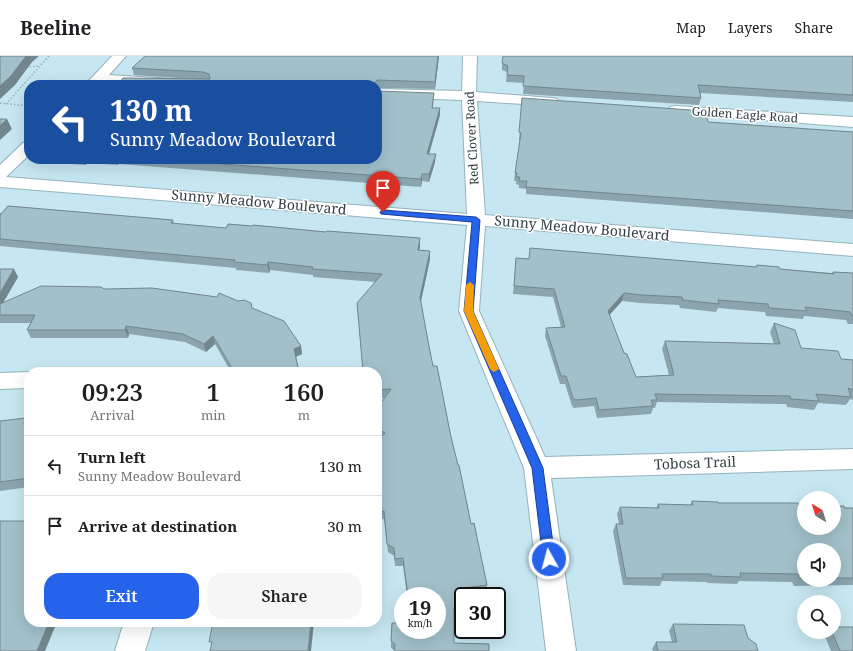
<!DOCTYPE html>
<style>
body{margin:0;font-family:"Noto Serif",serif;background:#f6f6f6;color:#202124;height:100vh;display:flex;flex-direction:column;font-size:15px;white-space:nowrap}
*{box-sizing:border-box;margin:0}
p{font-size:13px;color:#757577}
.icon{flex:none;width:22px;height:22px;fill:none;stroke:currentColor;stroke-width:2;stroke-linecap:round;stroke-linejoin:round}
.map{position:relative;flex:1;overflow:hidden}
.panel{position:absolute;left:24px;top:311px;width:358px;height:260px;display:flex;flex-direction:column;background:#fff;border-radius:16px;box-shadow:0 4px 16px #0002}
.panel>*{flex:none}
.hud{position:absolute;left:24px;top:24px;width:358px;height:84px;border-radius:16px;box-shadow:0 4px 16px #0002;background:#1a4fa0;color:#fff;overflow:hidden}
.needle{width:26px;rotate:322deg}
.tools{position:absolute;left:797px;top:435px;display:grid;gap:8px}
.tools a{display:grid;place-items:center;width:44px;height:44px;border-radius:50%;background:#fff;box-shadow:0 4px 16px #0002;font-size:20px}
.speed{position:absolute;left:394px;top:531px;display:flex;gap:8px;font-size:20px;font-weight:700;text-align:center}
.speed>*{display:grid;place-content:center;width:52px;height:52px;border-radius:50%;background:#fff;box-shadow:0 4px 16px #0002;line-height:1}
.speed small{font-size:10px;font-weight:400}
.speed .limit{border:2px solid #111;border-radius:6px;background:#fff;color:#111}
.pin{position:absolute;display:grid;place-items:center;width:34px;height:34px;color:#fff;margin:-41px -17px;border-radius:50% 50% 50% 0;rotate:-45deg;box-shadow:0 0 4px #0007}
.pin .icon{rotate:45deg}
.me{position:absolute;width:44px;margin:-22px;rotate:353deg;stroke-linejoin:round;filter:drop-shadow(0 0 3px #0008)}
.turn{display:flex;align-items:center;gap:14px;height:84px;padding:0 20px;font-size:18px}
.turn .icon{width:52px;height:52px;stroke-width:2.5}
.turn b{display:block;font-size:28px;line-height:34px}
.eta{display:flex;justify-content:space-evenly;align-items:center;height:68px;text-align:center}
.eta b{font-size:24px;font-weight:600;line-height:28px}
.cta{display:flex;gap:8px;margin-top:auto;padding:8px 20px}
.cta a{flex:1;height:46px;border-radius:16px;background:#2563eb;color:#fff;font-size:16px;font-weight:600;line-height:46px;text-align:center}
.cta a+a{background:#f6f6f6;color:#202124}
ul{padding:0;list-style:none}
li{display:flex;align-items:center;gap:12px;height:60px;padding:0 20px;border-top:1px solid #e0e0e0}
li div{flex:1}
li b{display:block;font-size:15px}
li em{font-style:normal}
header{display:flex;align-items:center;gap:24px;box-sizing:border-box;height:56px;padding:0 20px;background:#fff;border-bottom:1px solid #e0e0e0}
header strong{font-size:19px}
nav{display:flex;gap:22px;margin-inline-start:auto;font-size:14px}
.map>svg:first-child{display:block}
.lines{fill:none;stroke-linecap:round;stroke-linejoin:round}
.minor-casing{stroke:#94b3bd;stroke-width:2}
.path{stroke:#95afb7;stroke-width:1.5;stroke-dasharray:1.5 2;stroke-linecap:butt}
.minor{fill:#fff;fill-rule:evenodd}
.wall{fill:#8aa5ae;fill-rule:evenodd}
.shaded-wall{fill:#71868d}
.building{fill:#a1c0ca;stroke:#71868d}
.route{fill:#2563eb;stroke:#184099}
.slow{fill:#f59e0b}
.labels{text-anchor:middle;stroke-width:3;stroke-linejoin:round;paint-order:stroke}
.far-street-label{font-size:12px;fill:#323f43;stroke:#fff}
.street-label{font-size:14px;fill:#323f43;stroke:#fff}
</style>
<header>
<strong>Beeline</strong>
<nav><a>Map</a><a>Layers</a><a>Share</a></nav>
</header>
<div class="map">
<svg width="853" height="595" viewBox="0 0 853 595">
<rect width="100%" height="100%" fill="#c6e7f1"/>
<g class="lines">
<g class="minor-casing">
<g id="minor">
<polygon points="112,0 126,0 109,19 204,25 209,26 211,29 141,29 102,26 100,29 85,29"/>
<polygon points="463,0 477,0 476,36 552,42 557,43 559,46 557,49 552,50 477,45 485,159 853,188 853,200 485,170 479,255 545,401 853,393 853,413 551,422 576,595 546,595 524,412 459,255 467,169 0,131 0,109 23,87 29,85 29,99 6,121 467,158 462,44 377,41 377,33 462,35"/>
<polygon points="675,50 853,61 853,71 670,57 668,54 670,51"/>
<polygon points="29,316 29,332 0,333 0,317"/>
<polygon points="124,566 154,566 145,595 115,595"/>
</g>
</g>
<g class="path">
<polyline points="26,11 39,10"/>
<polyline points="0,47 29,50"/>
<polyline points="6,48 49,0"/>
</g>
<use href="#minor" class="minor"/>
</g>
<g class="wall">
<polygon points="439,0 435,33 377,32 377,29 118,29 195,23 134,19 132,12"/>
<polygon points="853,0 853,46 700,37 701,42 699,49 523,38 524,27 506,26 507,16 502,14 502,7"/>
<polygon points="434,37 433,52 440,59 429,98 435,106 429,126 422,125 421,131 119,108 117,109 88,107 85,109 58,107 57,105 56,105 55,103 377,103"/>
<polygon points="522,42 708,66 853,76 853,163 526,138 526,133 519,132 519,129 516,128 516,125 514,125 520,84 519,84"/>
<polygon points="8,150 173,164 174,168 226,172 228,168 252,170 253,169 326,176 327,175 420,182 420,190 419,194 430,195 430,203 421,246 428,285 433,310 437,310 451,381 458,409 459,409 471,468 474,467 487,529 486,536 464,539 463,540 463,542 454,560 454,587 489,588 489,595 394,595 394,594 391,592 391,585 392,567 403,567 403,574 437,574 437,540 407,540 403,510 395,510 394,500 388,496 384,463 380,464 377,433 377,385 380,382 377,380 377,352 385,342 377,342 377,316 363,316 357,247 376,226 313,221 313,219 270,214 269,217 236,214 236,212 0,190 0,157 1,158"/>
<polygon points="530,192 756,211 757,209 780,213 832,217 833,216 853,217 853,268 848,268 846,264 804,260 803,263 766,260 765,256 718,252 716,256 680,252 679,249 640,247 622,245 609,259 624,297 636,321 669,319 662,293 665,285 774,288 770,276 774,267 801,292 841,303 853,304 853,344 850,343 846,349 818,347 814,354 787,351 786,348 657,346 655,352 653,352 651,358 597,362 594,350 574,352 572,350 565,328 560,328 545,280 546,272 561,271 553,241 513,238 516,202 529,203"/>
<polygon points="0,213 18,221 3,247 104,233 238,245 251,247 252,252 301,290 302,298 296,301 299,316 231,316 215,288 206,296 185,286 129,278 128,282 31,282 27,274 31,267 0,267"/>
<polygon points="0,365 29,367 29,431 0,435"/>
<path d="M692 445 718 447 853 452V529L794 530 792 526 739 525 737 528 707 527V526L662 525 660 530 623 529 613 475 616 468H619L617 458 620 451 656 452 658 448 690 449ZM804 494H834V524H804Z"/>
<polygon points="673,568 748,582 758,595 653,595 652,593 656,586 672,586 669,575"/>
<polygon points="826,576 834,576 853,595 831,595 824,578"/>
</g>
<g class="shaded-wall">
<polygon points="26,0 39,0 32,6 15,29 0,43 0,30"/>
<polygon points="438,0 439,0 435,33 435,26"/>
<polygon points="440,52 440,59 427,105 427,98"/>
<polygon points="7,63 12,73 0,84 0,70"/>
<polygon points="436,98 435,106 429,126 429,118"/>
<polygon points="83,103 86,103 88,107 85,109"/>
<polygon points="115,103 117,103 119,108 117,109"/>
<polygon points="422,118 422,125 421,131 421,123"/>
<polygon points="420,182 420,190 418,202 418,194"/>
<polygon points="430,195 430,203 420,249 420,241"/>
<polygon points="268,206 270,214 269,217 267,209"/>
<polygon points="14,213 18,221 0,252 0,237"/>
<polygon points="624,237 622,245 606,263 608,255"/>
<polygon points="126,270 129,278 128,282 125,274"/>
<polygon points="213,280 215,288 206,296 204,288"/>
<polygon points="301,290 302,298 295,301 294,293"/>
<polygon points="25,362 29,368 24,368"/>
<polygon points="465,532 464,539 463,540 463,542 454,560 454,553"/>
<polygon points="49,566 57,566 45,595 37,595"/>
<polygon points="311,566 314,566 311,595 308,595"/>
</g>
<g class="building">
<polygon points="0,0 26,0 11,20 0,30"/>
<polygon points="145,0 438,0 435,26 377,24 375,26 375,29 118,29 123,22 210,23 209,18 203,16 132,12"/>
<polygon points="503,0 853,0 853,39 698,29 701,42 523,30 524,20 507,19 508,10 502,7"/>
<polygon points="377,35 434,37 432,52 440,52 427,98 436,98 429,118 422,118 421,123 156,103 377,103"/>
<polygon points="522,42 705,55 708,66 853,76 853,155 526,131 527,125 519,125 520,121 516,121 517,117 515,117 521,77 519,76"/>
<polygon points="0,63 7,63 0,70"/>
<polygon points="8,150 173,164 171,167 226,172 228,168 252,170 253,169 326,176 327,175 420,182 418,194 430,195 420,241 428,285 433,310 437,310 451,381 458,409 459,409 471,468 474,467 487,529 465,532 454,553 454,587 489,588 489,595 394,595 395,588 391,585 392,567 403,567 403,574 437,574 437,540 408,540 403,502 395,503 394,492 387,488 384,455 380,456 377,431 377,385 385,377 377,372 377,352 391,333 377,334 377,316 363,316 357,247 382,218 312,213 313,211 268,206 267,209 234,206 235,204 0,183 0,157 1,158"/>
<polygon points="530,192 757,211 757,209 779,211 780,213 834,218 833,216 853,217 853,260 852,260 850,256 805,251 807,255 769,252 768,248 718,244 719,248 683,244 682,241 642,239 624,237 608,255 624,297 627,298 636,321 674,319 665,285 780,288 774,267 795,274 801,292 838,295 841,303 853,304 853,334 848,332 851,341 816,338 819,345 791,343 790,340 655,338 657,344 651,344 653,350 599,354 596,342 576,344 573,342 566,320 561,320 546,272 565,271 554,233 514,230 516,202 529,203"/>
<polygon points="0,213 14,213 0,237"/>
<polygon points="41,230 101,231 104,233 152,232 217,241 219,237 238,245 244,244 251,247 252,252 284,265 301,290 294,293 299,316 233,316 233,314 213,280 204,288 183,278 126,270 125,274 27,274 35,259 0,259 0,248"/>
<polygon points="25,362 24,368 29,367 29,422 0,426 0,365"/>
<polygon points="692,445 718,446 718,447 798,447 799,450 804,450 804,472 834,472 834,450 844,450 844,452 853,452 853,522 834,522 834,494 804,494 804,522 799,522 798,518 740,517 741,521 711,520 711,518 662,518 663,522 626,522 616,468 623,468 620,451 659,452 658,448 693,449"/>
<polygon points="0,465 29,465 29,566 49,566 37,595 0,595"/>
<polygon points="213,566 311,566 308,595 210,595 212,586 209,586"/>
<polygon points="673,568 744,569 748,582 756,588 758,595 658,595 656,586 677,586"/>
<polygon points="834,571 853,571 853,595 840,595 832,576 834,576"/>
</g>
<polygon class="route" points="383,154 476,161 480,164 473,255 543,412 555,503 553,507 549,509 545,507 543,503 532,412 464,255 472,166 381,158 380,156"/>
<polygon class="slow" points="470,226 474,229 473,255 499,313 494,316 490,313 464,255 466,229"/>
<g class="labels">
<g class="far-street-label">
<text transform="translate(745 59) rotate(4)" y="4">Golden Eagle Road</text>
<text transform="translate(472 82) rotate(-93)" y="4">Red Clover Road</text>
</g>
<g class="street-label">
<text transform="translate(259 146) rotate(5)" y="5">Sunny Meadow Boulevard</text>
<text transform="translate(582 172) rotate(5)" y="5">Sunny Meadow Boulevard</text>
<text transform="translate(695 407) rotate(-2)" y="5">Tobosa Trail</text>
</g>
</g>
</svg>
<div class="tools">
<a><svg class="needle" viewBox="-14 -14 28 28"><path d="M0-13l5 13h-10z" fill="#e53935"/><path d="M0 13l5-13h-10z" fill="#757577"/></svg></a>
<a><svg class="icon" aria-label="sound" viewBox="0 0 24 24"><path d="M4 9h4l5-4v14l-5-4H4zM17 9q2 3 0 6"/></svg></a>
<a><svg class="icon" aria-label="search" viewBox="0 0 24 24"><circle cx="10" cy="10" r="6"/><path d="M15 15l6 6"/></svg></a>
</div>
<div class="speed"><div>19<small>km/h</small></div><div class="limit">30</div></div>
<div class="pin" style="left:383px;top:156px;background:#d93025"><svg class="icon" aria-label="arrive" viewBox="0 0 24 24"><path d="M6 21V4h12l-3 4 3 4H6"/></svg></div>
<svg class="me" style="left:549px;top:503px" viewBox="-20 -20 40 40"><circle r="17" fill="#2563eb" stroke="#fff" stroke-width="3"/><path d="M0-11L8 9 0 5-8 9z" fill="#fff"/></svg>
<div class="hud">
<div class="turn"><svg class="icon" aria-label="left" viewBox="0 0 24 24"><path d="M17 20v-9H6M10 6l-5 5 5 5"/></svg><div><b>130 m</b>Sunny Meadow Boulevard</div></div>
</div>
<section class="panel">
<div class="eta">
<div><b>09:23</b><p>Arrival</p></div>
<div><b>1</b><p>min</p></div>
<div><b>160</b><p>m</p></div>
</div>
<ul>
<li><svg class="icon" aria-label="left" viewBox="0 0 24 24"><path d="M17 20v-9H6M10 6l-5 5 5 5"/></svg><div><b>Turn left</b><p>Sunny Meadow Boulevard</p></div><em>130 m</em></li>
<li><svg class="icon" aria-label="arrive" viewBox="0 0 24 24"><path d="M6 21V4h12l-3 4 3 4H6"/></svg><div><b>Arrive at destination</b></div><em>30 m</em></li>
</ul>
<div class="cta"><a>Exit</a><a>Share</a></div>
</section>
</div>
